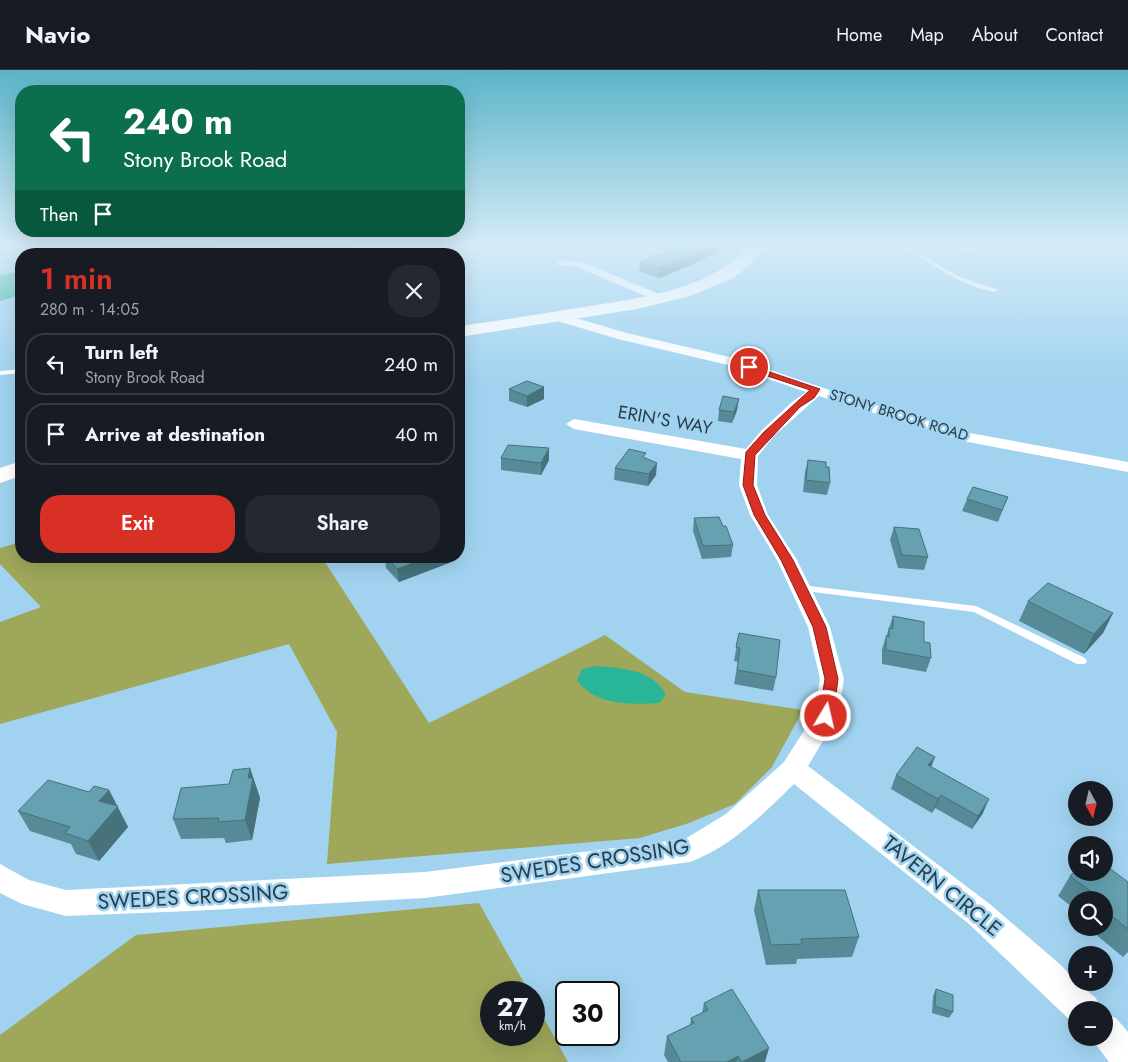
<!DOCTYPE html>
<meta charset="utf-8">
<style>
body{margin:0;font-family:Jost,sans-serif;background:#242831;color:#f1f3f6;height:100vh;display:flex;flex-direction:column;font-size:19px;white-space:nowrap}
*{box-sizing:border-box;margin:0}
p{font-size:16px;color:#9ea1a6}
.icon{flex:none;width:28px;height:28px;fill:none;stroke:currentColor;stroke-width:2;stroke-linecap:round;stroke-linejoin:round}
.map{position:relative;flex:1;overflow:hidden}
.side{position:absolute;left:15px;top:178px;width:450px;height:315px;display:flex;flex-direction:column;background:#171b24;border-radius:20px;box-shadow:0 5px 20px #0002}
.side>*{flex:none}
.top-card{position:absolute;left:15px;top:15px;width:450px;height:152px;border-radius:20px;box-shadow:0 5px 20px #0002;background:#0b6e4f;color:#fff;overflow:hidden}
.needle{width:32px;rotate:172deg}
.buttons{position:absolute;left:1068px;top:711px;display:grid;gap:10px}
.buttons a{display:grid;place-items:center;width:45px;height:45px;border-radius:50%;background:#171b24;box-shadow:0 5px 20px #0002;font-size:25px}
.speed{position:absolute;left:480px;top:911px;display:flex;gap:10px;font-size:25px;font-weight:700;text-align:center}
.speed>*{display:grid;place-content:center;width:65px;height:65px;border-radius:50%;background:#171b24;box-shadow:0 5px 20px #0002;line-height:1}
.speed small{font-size:12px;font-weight:400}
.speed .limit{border:2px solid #111;border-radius:8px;background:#fff;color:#111}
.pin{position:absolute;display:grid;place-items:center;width:42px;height:42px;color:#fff;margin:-21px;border:2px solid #fff;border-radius:50%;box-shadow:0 1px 5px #0007}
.me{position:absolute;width:55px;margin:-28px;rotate:9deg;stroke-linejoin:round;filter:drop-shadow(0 0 4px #0008)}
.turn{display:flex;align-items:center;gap:18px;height:105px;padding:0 25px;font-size:22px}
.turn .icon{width:65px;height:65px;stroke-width:2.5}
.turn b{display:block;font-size:35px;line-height:42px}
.then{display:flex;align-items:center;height:48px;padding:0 25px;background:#0003;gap:10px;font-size:19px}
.round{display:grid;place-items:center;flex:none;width:52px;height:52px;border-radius:20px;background:#242831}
.overview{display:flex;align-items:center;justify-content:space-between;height:85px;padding:0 25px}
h1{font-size:30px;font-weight:600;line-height:38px;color:#d93025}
.action{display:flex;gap:10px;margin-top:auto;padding:10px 25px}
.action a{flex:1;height:58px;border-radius:20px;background:#d93025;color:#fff;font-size:20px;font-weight:600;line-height:58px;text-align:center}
.action a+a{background:#242831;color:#f1f3f6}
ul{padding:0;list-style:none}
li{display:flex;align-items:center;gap:15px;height:62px;margin:0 10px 8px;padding:0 15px;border:2px solid #363941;border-radius:20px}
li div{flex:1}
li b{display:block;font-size:19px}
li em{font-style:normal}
header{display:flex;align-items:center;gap:30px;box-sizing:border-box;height:70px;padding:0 25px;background:#171b24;border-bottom:1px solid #363941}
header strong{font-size:24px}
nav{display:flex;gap:28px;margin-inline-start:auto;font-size:18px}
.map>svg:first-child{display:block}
.green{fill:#9ea75a}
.water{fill:#29b598}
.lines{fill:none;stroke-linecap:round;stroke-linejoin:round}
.service{fill:#fff;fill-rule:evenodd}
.minor{fill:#fff;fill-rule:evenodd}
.secondary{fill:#fff;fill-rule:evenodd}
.wall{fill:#578a97}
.shaded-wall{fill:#47717b}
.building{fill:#65a1b0;stroke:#47717b}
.route{fill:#d93025;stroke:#8d1f18}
.labels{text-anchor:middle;stroke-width:5;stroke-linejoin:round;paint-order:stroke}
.far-street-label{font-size:15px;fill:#293d49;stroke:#a1d3f0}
.street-label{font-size:18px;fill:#293d49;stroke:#a1d3f0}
.near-street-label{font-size:21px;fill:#293d49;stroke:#a1d3f0}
</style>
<header>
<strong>Navio</strong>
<nav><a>Home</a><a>Map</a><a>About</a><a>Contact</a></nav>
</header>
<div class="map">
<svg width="1128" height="992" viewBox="0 0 1128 992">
<rect width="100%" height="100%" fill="#a1d3f0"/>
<g class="green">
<polygon points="21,462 21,486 321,486 429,653 605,565 685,622 803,640 772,697 735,734 689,753 640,768 327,794 337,662 289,574 0,654 0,552 41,537 0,494 0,478 17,473 19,463"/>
<polygon points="479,833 529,922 491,922 491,965 534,965 534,930 568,992 0,992 0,965 136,865"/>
</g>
<g class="water">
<path d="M164 173H219L222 174C205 191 141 184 118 184Z"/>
<polygon points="243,173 364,173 344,181 324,179 294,184 278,180 273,176"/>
<polygon points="21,201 21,225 0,231 0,205"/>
<path d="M595 596C621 598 653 599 666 625L659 633C631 635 594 635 577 610L582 599Z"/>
</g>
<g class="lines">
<g class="service">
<polygon points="896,173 902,173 958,206 998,220 995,222 978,218 954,208"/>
<polygon points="933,173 943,173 977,179 974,181 935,175"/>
<polygon points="21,299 21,303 0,305 0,301"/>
<polygon points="801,515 976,536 1085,588 1087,591 1085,594 1077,594 974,542 797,520 796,518 797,516"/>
</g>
<g class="minor">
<polygon points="561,190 583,192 668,228 666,231 658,231 577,197 557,195 557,191"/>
<path d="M559 243 627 263 738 289 865 332 970 363 1128 392V402L968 372 819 326 773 367 758 386 757 415 768 445 797 490 830 557 844 609 838 646 808 696 991 835 1062 896 1076 912 1096 928 1100 940H1076V953L1072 952 969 854 794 714C763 744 731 777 690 792L425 828 191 841 66 846 22 834 0 823V794L29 810 66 820 425 802 685 769 726 744 784 692 814 645 820 609 808 557 777 490 750 445 739 415 741 389 574 359 566 354 574 349 746 379 761 361 792 332 806 322 728 295 618 269 554 250 553 247Z"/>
<polygon points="1104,944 1116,948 1128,962 1128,992 1109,992 1091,968 1104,968"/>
</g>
<g class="secondary">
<path d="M752 173H767L751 194 733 208 690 226 637 239 459 267V256C503 250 547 243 590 236 649 226 710 220 752 173Z"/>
<polygon points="21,391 21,406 0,413 0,398"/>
</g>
</g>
<g class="wall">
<polygon points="652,173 721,173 721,180 691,195 659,208 639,201 640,192 668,181 652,177"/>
<polygon points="544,317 544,329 527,337 509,331 509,319"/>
<polygon points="719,340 737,340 732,353 718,351"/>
<polygon points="549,378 549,390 541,405 501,400 501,388"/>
<polygon points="646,388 656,405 648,416 614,410 615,398"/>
<polygon points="808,390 826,397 830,413 827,425 803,422 805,402"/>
<polygon points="1008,427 998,452 962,441 967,429"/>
<polygon points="694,448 723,456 733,475 731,487 702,489 693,461"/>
<polygon points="894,457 928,487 924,500 898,498 890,470"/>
<polygon points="385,486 449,486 449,493 399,512 386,498"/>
<polygon points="1028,531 1113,543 1103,563 1084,584 1019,551"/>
<polygon points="893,546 924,572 931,588 926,602 882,594 882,579"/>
<polygon points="739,563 776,607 773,621 734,614 738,592 734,591"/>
<polygon points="931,697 983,743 972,759 935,738 932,743 891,719 896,705"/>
<polygon points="250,698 260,728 252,770 226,773 224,768 181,769 173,749 229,714"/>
<polygon points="109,720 128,757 99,791 76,784 71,774 30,761 18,741 89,722"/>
<polygon points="1070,806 1128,812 1128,882 1123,887 1094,863 1096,861 1092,858 1104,858 1104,830 1076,830 1076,840 1058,826"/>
<polygon points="758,820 859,867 852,887 797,889 796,894 766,895 754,840"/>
<polygon points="936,919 953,942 949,948 932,943 933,926"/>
<polygon points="704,933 765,992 668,992 664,985 667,966 690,955 691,948 702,943"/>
</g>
<g class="shaded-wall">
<polygon points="718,173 721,173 721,180 691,195 659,208 660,198"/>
<polygon points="544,317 544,329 527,337 527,326"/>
<polygon points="739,329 737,340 732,353 734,342"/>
<polygon points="549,378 549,390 541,405 541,393"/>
<polygon points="657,393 656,405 648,416 649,404"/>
<polygon points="432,486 449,486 449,493 399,512 397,499"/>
<polygon points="1113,543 1103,563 1084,584 1094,564"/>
<polygon points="935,687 930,700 928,695"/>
<polygon points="250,698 260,728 252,770 245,750 248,708"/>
<polygon points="109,720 128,757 99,791 88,771 99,731"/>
<polygon points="941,725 935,738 932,743 938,729"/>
<polygon points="989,729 983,743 972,759 978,746"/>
<polygon points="769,978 765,992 742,992"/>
<polygon points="738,986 736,992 727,992"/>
</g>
<g class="building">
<polygon points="670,173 718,173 692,186 660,198 640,192 682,176"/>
<polygon points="527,311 544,317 527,326 509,319"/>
<polygon points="723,326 739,329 734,342 719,340"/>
<polygon points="508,375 549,378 541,393 501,388"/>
<polygon points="629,379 646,383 643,387 657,393 649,404 615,398"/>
<polygon points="808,390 826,392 826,397 829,397 830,413 806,410"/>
<polygon points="973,417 1008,427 1002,440 967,429"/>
<polygon points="719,447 723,456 726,456 733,475 703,476 694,448"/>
<polygon points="894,457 919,459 928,487 902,485"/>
<polygon points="386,486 432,486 397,499"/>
<polygon points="1048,513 1113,543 1094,564 1028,531"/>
<polygon points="893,546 924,552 924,572 930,573 931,588 886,580 886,566 889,567 889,558 893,559"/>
<polygon points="739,563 780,570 776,607 737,600 740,578 736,577"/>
<polygon points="917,677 935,687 928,695 989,729 978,746 941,725 938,729 896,705"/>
<polygon points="250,698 248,708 253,708 245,750 218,752 219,748 173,749 181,718 229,714 233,700"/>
<polygon points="48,710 89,722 94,716 109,720 99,731 118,736 88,771 65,763 70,757 18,741"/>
<polygon points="1104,794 1128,812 1128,859 1108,843 1110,841 1104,836 1104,830 1096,830 1093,828 1096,825 1070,806 1076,800 1076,802 1104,802"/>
<polygon points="758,820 845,820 859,867 801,869 802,874 771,875"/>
<polygon points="732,919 769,978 742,992 738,986 727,992 681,992 667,966 694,953 691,948 708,940 704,933"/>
<polygon points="936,919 953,925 953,942 935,936"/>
</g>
<linearGradient id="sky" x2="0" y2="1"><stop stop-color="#5bb4c8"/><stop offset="0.56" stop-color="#d5ebf8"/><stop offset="1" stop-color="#d5ebf8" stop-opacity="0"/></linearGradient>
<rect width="1128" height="311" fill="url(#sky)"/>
<polygon class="route" points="746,296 752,296 820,319 814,328 800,337 755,385 753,415 765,445 793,490 826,557 838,609 833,646 826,651 819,646 825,609 813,557 781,490 754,445 743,415 746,382 764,362 810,320 746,299"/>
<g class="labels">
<g class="far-street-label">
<text transform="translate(899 345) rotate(17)" y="5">STONY BROOK ROAD</text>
</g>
<g class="street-label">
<text transform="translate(665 350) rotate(10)" y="6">ERIN'S WAY</text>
</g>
<g class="near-street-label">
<text transform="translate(595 791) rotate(-9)" y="7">SWEDES CROSSING</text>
<text transform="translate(942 816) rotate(39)" y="7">TAVERN CIRCLE</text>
<text transform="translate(193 827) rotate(-3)" y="7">SWEDES CROSSING</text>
</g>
</g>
</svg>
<div class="buttons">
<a><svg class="needle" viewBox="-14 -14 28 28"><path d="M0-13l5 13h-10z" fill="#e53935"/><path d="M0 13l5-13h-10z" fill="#9ea1a6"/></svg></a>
<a><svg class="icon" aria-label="sound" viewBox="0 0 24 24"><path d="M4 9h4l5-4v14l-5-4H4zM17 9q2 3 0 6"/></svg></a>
<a><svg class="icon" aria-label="search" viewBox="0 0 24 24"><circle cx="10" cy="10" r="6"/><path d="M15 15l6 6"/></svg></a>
<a>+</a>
<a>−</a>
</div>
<div class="speed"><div>27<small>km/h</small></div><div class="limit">30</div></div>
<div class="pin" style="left:749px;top:297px;background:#d93025"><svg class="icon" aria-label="arrive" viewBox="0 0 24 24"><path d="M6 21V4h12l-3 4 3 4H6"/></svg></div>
<svg class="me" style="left:826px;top:646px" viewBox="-20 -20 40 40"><circle r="17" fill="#d93025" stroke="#fff" stroke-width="3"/><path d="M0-11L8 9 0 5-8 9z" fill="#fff"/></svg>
<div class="top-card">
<div class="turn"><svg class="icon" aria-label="left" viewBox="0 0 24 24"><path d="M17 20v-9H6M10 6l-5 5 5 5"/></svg><div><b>240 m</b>Stony Brook Road</div></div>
<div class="then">Then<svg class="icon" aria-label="arrive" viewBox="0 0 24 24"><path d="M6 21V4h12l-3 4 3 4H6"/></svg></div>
</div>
<section class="side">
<div class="overview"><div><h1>1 min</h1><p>280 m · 14:05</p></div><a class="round"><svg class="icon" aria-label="close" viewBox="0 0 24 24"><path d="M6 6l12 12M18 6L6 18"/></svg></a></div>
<ul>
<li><svg class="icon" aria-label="left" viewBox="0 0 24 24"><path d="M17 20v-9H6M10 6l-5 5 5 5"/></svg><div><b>Turn left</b><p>Stony Brook Road</p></div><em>240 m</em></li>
<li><svg class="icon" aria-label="arrive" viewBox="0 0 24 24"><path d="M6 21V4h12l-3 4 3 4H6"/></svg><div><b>Arrive at destination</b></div><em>40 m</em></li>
</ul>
<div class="action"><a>Exit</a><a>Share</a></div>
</section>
</div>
